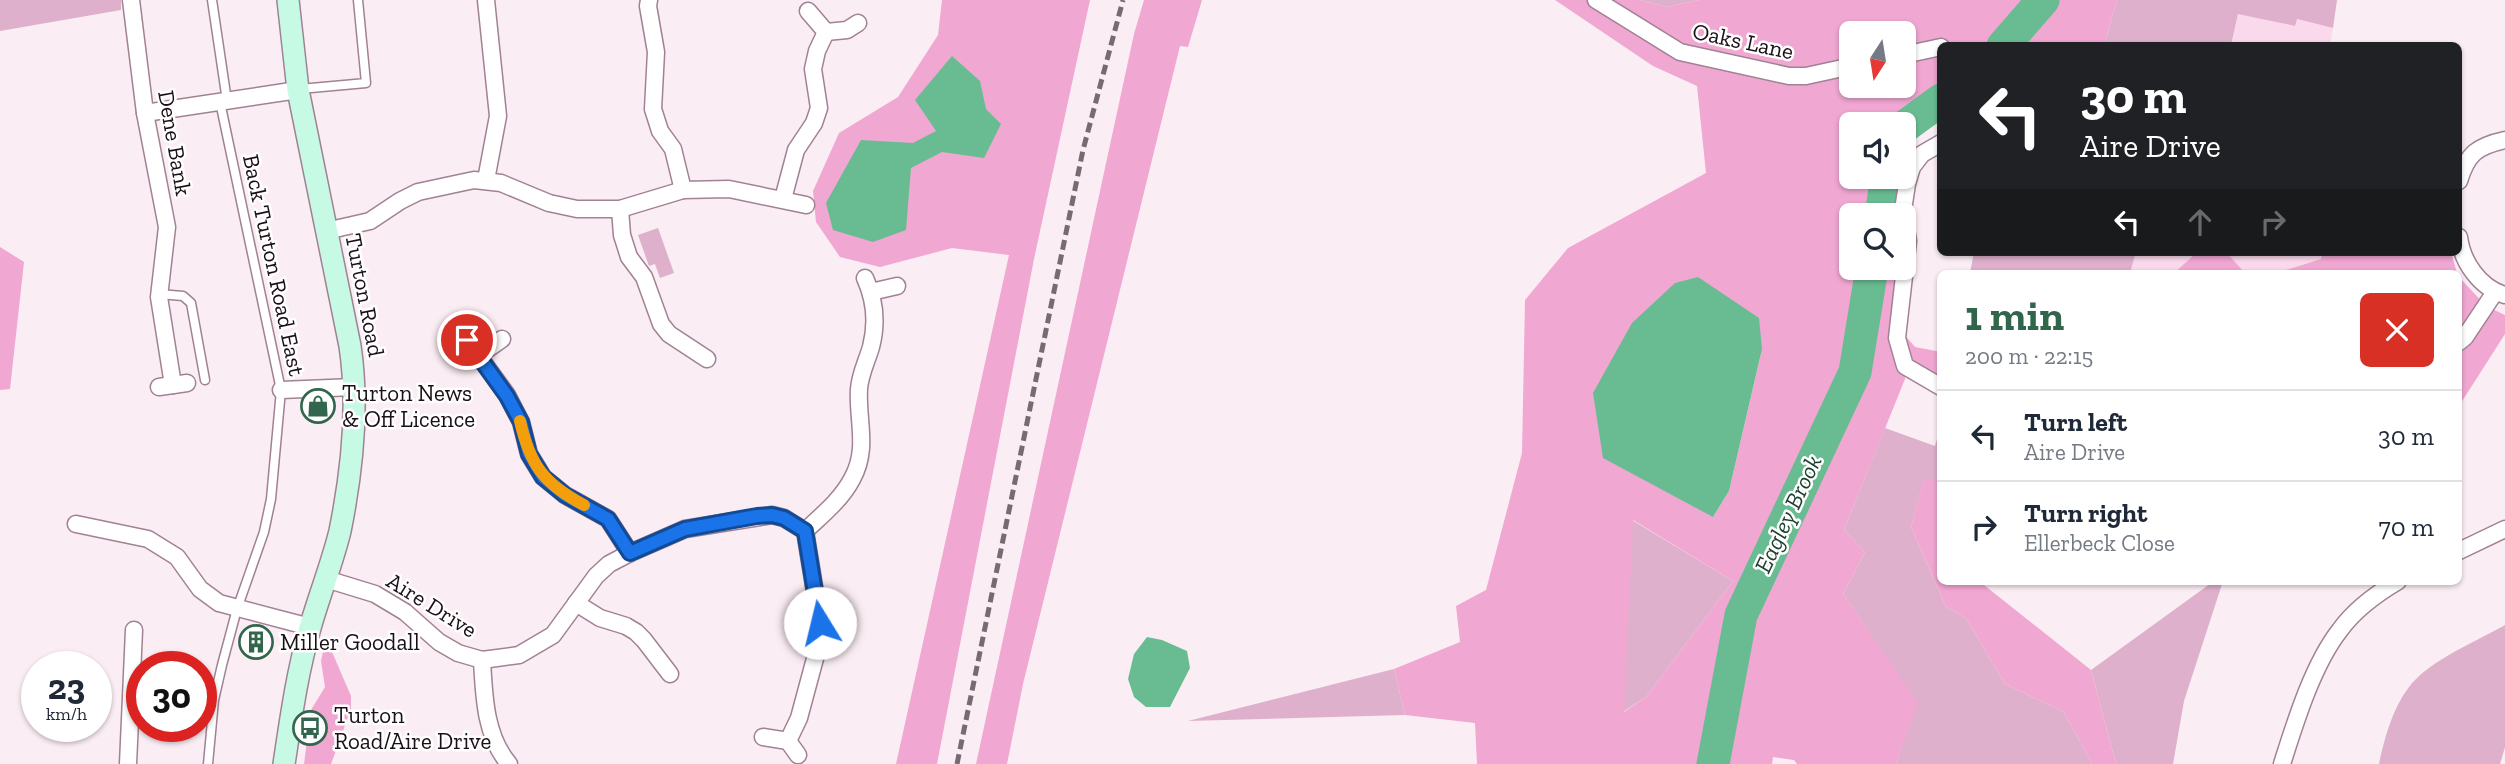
<!DOCTYPE html>
<meta charset="utf-8">
<style>
body{margin:0;font-family:"Zilla Slab",serif;background:#f2f2f3;color:#1f2937;height:100vh;display:flex;flex-direction:column;font-size:26px;white-space:nowrap}
*{box-sizing:border-box;margin:0}
p{font-size:23px;color:#747a83}
.icon{flex:none;width:38px;height:38px;fill:none;stroke:currentColor;stroke-width:2;stroke-linecap:round;stroke-linejoin:round}
.map{position:relative;flex:1;overflow:hidden}
.side{position:absolute;left:1937px;top:270px;width:525px;height:315px;display:flex;flex-direction:column;background:#fff;border-radius:10px;box-shadow:0 2px 5px #0004}
.side>*{flex:none}
.hud{position:absolute;left:1937px;top:42px;width:525px;height:214px;border-radius:10px;box-shadow:0 2px 5px #0004;background:#202124;color:#fff;overflow:hidden}
.needle{width:46px;rotate:192deg}
.controls{position:absolute;left:1839px;top:21px;display:grid;gap:14px}
.controls a{display:grid;place-items:center;width:77px;height:77px;border-radius:10px;background:#fff;box-shadow:0 2px 5px #0004;font-size:35px}
.speed{position:absolute;left:21px;top:651px;display:flex;gap:14px;font-size:35px;font-weight:700;text-align:center}
.speed>*{display:grid;place-content:center;width:91px;height:91px;border-radius:50%;background:#fff;box-shadow:0 2px 5px #0004;line-height:1}
.speed small{font-size:18px;font-weight:400}
.speed .limit{border:10px solid #d22;background:#fff;color:#111}
.pin{position:absolute;display:grid;place-items:center;width:60px;height:60px;color:#fff;margin:-30px;border:4px solid #fff;border-radius:50%;box-shadow:0 2px 7px #0007}
.me{position:absolute;width:77px;margin:-38px;rotate:351deg;stroke-linejoin:round;filter:drop-shadow(0 0 5px #0008)}
.turn{display:flex;align-items:center;gap:24px;height:147px;padding:0 28px;font-size:32px}
.turn .icon{width:91px;height:91px;stroke-width:2.5}
.turn b{display:block;font-size:49px;line-height:60px}
.lanes{display:flex;align-items:center;height:66px;padding:0 28px;background:#0003;justify-content:center;gap:35px;direction:ltr}
.lanes .off{opacity:.35}
.round{display:grid;place-items:center;flex:none;width:74px;height:74px;border-radius:10px;background:#f2f2f3}
.head{display:flex;align-items:center;justify-content:space-between;height:119px;padding:0 28px}
h1{font-size:42px;font-weight:700;line-height:52px;color:#31664c}
ul{padding:0;list-style:none}
li{display:flex;align-items:center;gap:21px;height:91px;padding:0 28px;border-top:2px solid #e0e1e3}
li div{flex:1}
li b{display:block;font-size:26px}
li em{font-style:normal}
.map>svg:first-child{display:block}
.built{fill:#fad9ec}
.green{fill:#dfb0cb}
.forest{fill:#f0a7d2;fill-rule:evenodd}
.water{fill:#69bc92}
.lines{fill:none;stroke-linecap:round;stroke-linejoin:round}
.river{stroke:#69bc92;stroke-width:33}
.service-casing{stroke:#a18294;stroke-width:11}
.minor-casing{stroke:#a18294;stroke-width:19}
.secondary-casing{stroke:#a18294;stroke-width:24}
.service{stroke:#fff;stroke-width:8}
.minor{stroke:#fff;stroke-width:16}
.secondary{stroke:#c7fae5;stroke-width:21}
.rail{stroke:#776b72;stroke-width:5;stroke-dasharray:10 5;stroke-linecap:butt}
.route-casing{stroke:#114b97;stroke-width:18}
.route{stroke:#1a73e8;stroke-width:12}
.slow{stroke:#f59e0b;stroke-width:12}
.labels{text-anchor:middle;stroke-width:5;stroke-linejoin:round;paint-order:stroke}
.street-label{font-size:23px;fill:#1a0f16;stroke:#fefefe}
.poi-label{font-size:23px;fill:#1a0f16;stroke:#fefefe;text-anchor:start}
.water-label{font-size:24px;font-style:italic;fill:#1a3f2d;stroke:#fefefe}
</style>
<div class="map">
<svg width="2505" height="764" viewBox="0 0 2505 764">
<rect width="100%" height="100%" fill="#fbedf4"/>
<g class="built">
<polygon points="2238,13 2294,26 2296,19 2333,28 2330,45 2231,46"/>
<polygon points="2136,252 2322,252 2321,259 2276,273 2245,273 2227,253 2195,254 2174,273 2130,273"/>
</g>
<g class="green">
<polygon points="0,0 121,0 121,10 0,31"/>
<polygon points="1640,0 1699,0 1666,7"/>
<polygon points="2117,0 2337,0 2333,28 2297,19 2295,26 2238,14 2231,45 2104,45"/>
<polygon points="658,228 674,273 660,278 655,264 649,266 638,235"/>
<polygon points="1974,252 2136,252 2130,273 1970,273"/>
<polygon points="1941,426 1941,483 1924,479 1911,527 1946,607 1966,618 2005,684 2064,712 2092,764 1896,764 1917,703 1843,594 1865,552 1844,530 1885,428 1935,446"/>
<polygon points="1632,520 1733,581 1646,697 1623,712"/>
<polygon points="2214,581 2223,581 2184,701 2173,764 2116,764 2091,670"/>
<path d="M2505 625V747L2500 764H2379C2385 735 2395 700 2416 679 2438 657 2477 641 2505 625Z"/>
<polygon points="1394,669 1405,715 1188,721"/>
</g>
<g class="forest">
<polygon points="942,0 1090,0 1034,259 937,764 896,764 1009,255 952,248 880,267 840,257 816,222 813,191 839,133 898,97 938,35"/>
<polygon points="1144,0 1202,0 1188,47 1180,46 1023,684 1007,764 976,764 1134,34"/>
<path d="M1555 0H1640L1666 7 1699 0H2040L2009 39 2045 0H2117L2104 45 1941 46V100L1904 127V124H1852V177H1887L1899 215H1852V268H1904L1897 338 1905 366V379L1844 530 1865 552 1843 594 1918 703 1896 764H1797L1794 760 1773 757 1772 764H1716L1737 636 1709 764H1477L1475 723 1405 715 1394 669 1460 642 1456 606 1486 590 1522 453 1525 300 1568 248 1706 173 1697 86 1653 66ZM1852 33H1904V86H1852ZM1762 349 1729 491 1713 517ZM1633 520 1733 581 1646 697 1624 712Z"/>
<polygon points="0,247 24,262 10,389 0,390"/>
<polygon points="2322,252 2451,252 2457,273 2276,273 2321,259"/>
<polygon points="2227,253 2245,273 2174,273 2195,254"/>
<polygon points="2459,277 2486,306 2505,315 2505,334 2459,406"/>
<polygon points="1903,333 1915,347 1941,352 1941,379 1913,368"/>
<polygon points="1924,478 1941,483 1941,581 1979,581 2091,670 2116,764 2092,764 2064,712 2005,684 1966,618 1946,607 1911,527"/>
<polygon points="326,638 351,696 351,709 331,764 304,764 311,710 325,687 321,661"/>
</g>
<g class="water">
<polygon points="952,56 980,81 986,109 1001,124 984,158 942,152 911,168 906,230 873,242 833,230 826,203 861,140 913,143 936,131 915,100"/>
<polygon points="1698,277 1759,318 1762,349 1729,491 1713,517 1603,458 1593,393 1632,323 1675,283"/>
<polygon points="1147,637 1162,640 1187,651 1190,668 1170,707 1146,707 1134,697 1128,679 1134,654"/>
</g>
<g class="lines">
<g class="river">
<polyline points="2003,46 2043,0"/>
<polyline points="1904,127 1941,100"/>
<polyline points="1881,215 1887,177"/>
<polyline points="1713,764 1741,615 1855,372 1872,268"/>
</g>
<g class="service-casing">
<g id="service">
<polyline points="212,0 227,101"/>
<polyline points="300,89 366,83 358,0"/>
<polyline points="159,294 183,296 191,303 205,380"/>
<polyline points="208,764 214,700 222,665 237,609 264,532 271,499 281,390 220,102"/>
</g>
</g>
<g class="minor-casing">
<g id="minor">
<polyline points="131,0 145,113 167,227 159,297 173,385"/>
<polyline points="649,0 648,6 656,52 653,109 660,131 673,149 683,190"/>
<polyline points="1596,0 1680,52 1789,76 1806,76 1852,66"/>
<polyline points="808,11 826,32 847,30 858,23"/>
<polyline points="1904,55 1941,47"/>
<polyline points="145,113 298,90"/>
<polyline points="1941,143 1922,154 1912,167 1907,184 1903,210 1908,241 1897,338 1905,366 1941,387"/>
<polyline points="486,180 498,116 486,0"/>
<path d="M2459 181C2467 154 2477 146 2505 140"/>
<polyline points="783,199 796,150 814,123 819,108 813,69 817,51 826,32"/>
<polyline points="620,209 622,235 629,257 644,277 661,324 669,334 707,359"/>
<polyline points="326,231 370,221 400,201 418,192 474,180 501,183 549,203 577,209 620,209 683,190 729,189 806,205"/>
<path d="M2459 237C2462 262 2480 288 2505 295"/>
<polyline points="871,292 897,286"/>
<polyline points="467,340 507,395 521,422 529,454 543,477 565,495 608,519 630,553"/>
<polyline points="2459,342 2465,337 2495,292"/>
<polyline points="478,356 502,339"/>
<polyline points="159,387 187,383"/>
<polyline points="281,390 354,387"/>
<polyline points="76,524 148,539 177,557 200,589 219,603 310,627"/>
<path d="M805 531C822 515 841 500 852 479 869 449 857 420 859 389 860 374 867 361 871 347 877 324 875 300 865 278"/>
<polyline points="2459,551 2505,529"/>
<polyline points="326,579 375,594 405,612 439,642 458,653 482,660 519,655 553,635 596,576 609,564 630,553 685,529 772,515 784,518 805,531"/>
<polyline points="576,603 600,618 626,626 636,632 644,640 670,674"/>
<path d="M482 660C484 696 485 736 509 764"/>
<polyline points="763,737 788,741 798,755"/>
<polyline points="788,741 799,718 820,640 820,623 805,531"/>
<polyline points="128,764 134,630"/>
<path d="M2282 764C2295 723 2313 664 2340 630 2355 609 2376 594 2398 581"/>
</g>
</g>
<g class="secondary-casing">
<path id="secondary" d="M284 764C291 718 297 673 310 628 319 596 332 564 340 531 352 472 359 406 350 346L298 90 288 0"/>
</g>
<use href="#service" class="service"/>
<use href="#minor" class="minor"/>
<use href="#secondary" class="secondary"/>
<polyline class="rail" points="957,764 1083,150 1123,0"/>
</g>
<g class="lines">
<g class="route-casing">
<polyline id="route" points="467,340 507,396 521,422 529,454 543,477 565,495 608,519 630,553 685,529 757,516 772,515 784,518 805,531 820,623"/>
</g>
<use href="#route" class="route"/>
<path class="slow" d="M520 421C530 465 544 484 584 505"/>
</g>
<defs>
<g id="shop-ring" transform="scale(1.75)"><circle r="9.5" fill="#fefefe" stroke="#31664c" stroke-width="1.5"/><path d="M-5-2.5h2.3a2.7 3.5 0 0 1 5.4 0H5L5.5 6h-11ZM-1.5-2.5h3a1.5 2.3 0 0 0-3 0Z" fill="#31664c"/></g>
<g id="building-ring" transform="scale(1.75)"><circle r="9.5" fill="#fefefe" stroke="#31664c" stroke-width="1.5"/><path d="M-4-6H4V6H1V3H-1V6H-4ZM-2.5-4.3h1.7v1.8h-1.7ZM.8-4.3h1.7v1.8H.8ZM-2.5-1h1.7V.8h-1.7ZM.8-1h1.7V.8H.8Z" fill="#31664c"/></g>
<g id="bus-ring" transform="scale(1.75)"><circle r="9.5" fill="#fefefe" stroke="#31664c" stroke-width="1.5"/><path d="M-5-6H5V4H4V6H2V4H-2V6H-4V4H-5ZM-3.5-4V0h7V-4ZM-3.5 1.2v1.5H-2V1.2ZM2 1.2v1.5H3.5V1.2Z" fill="#31664c"/></g>
</defs>
<g fill-rule="evenodd">
<use href="#shop-ring" x="318" y="406"/>
<use href="#building-ring" x="256" y="642"/>
<use href="#bus-ring" x="310" y="728"/>
</g>
<g class="labels">
<g class="street-label">
<text transform="translate(1743 41) rotate(12)" y="8">Oaks Lane</text>
<text transform="translate(175 143) rotate(80)" y="8">Dene Bank</text>
<text transform="translate(274 265) rotate(78)" y="8">Back Turton Road East</text>
<text transform="translate(365 295) rotate(79)" y="8">Turton Road</text>
<text transform="translate(432 605) rotate(32)" y="8">Aire Drive</text>
</g>
<g class="poi-label">
<text x="342" y="401">Turton News<tspan x="342" dy="26">&amp; Off Licence</tspan></text>
<text x="280" y="650">Miller Goodall</text>
<text x="334" y="723">Turton<tspan x="334" dy="26">Road/Aire Drive</tspan></text>
</g>
<g class="water-label">
<text transform="translate(1788 514) rotate(-65)" y="8">Eagley Brook</text>
</g>
</g>
</svg>
<div class="controls">
<a><svg class="needle" viewBox="-14 -14 28 28"><path d="M0-13l5 13h-10z" fill="#e53935"/><path d="M0 13l5-13h-10z" fill="#747a83"/></svg></a>
<a><svg class="icon" aria-label="sound" viewBox="0 0 24 24"><path d="M4 9h4l5-4v14l-5-4H4zM17 9q2 3 0 6"/></svg></a>
<a><svg class="icon" aria-label="search" viewBox="0 0 24 24"><circle cx="10" cy="10" r="6"/><path d="M15 15l6 6"/></svg></a>
</div>
<div class="speed"><div>23<small>km/h</small></div><div class="limit">30</div></div>
<div class="pin" style="left:467px;top:340px;background:#d93025"><svg class="icon" aria-label="arrive" viewBox="0 0 24 24"><path d="M6 21V4h12l-3 4 3 4H6"/></svg></div>
<svg class="me" style="left:820px;top:623px" viewBox="-20 -20 40 40"><circle r="19" fill="#fff"/><path d="M0-13L10 11 0 6-10 11z" fill="#1a73e8"/></svg>
<div class="hud">
<div class="turn"><svg class="icon" aria-label="left" viewBox="0 0 24 24"><path d="M17 20v-9H6M10 6l-5 5 5 5"/></svg><div><b>30 m</b>Aire Drive</div></div>
<div class="lanes"><svg class="icon" aria-label="left" viewBox="0 0 24 24"><path d="M17 20v-9H6M10 6l-5 5 5 5"/></svg><svg class="icon off" aria-label="ahead" viewBox="0 0 24 24"><path d="M12 20V5M6 11l6-6 6 6"/></svg><svg class="icon off" aria-label="right" viewBox="0 0 24 24"><path d="M7 20v-9h11M14 6l5 5-5 5"/></svg></div>
</div>
<section class="side">
<div class="head"><div><h1>1 min</h1><p>200 m · 22:15</p></div><a class="round" style="background:#d93025;color:#fff"><svg class="icon" aria-label="close" viewBox="0 0 24 24"><path d="M6 6l12 12M18 6L6 18"/></svg></a></div>
<ul>
<li><svg class="icon" aria-label="left" viewBox="0 0 24 24"><path d="M17 20v-9H6M10 6l-5 5 5 5"/></svg><div><b>Turn left</b><p>Aire Drive</p></div><em>30 m</em></li>
<li><svg class="icon" aria-label="right" viewBox="0 0 24 24"><path d="M7 20v-9h11M14 6l5 5-5 5"/></svg><div><b>Turn right</b><p>Ellerbeck Close</p></div><em>70 m</em></li>
</ul>
</section>
</div>
